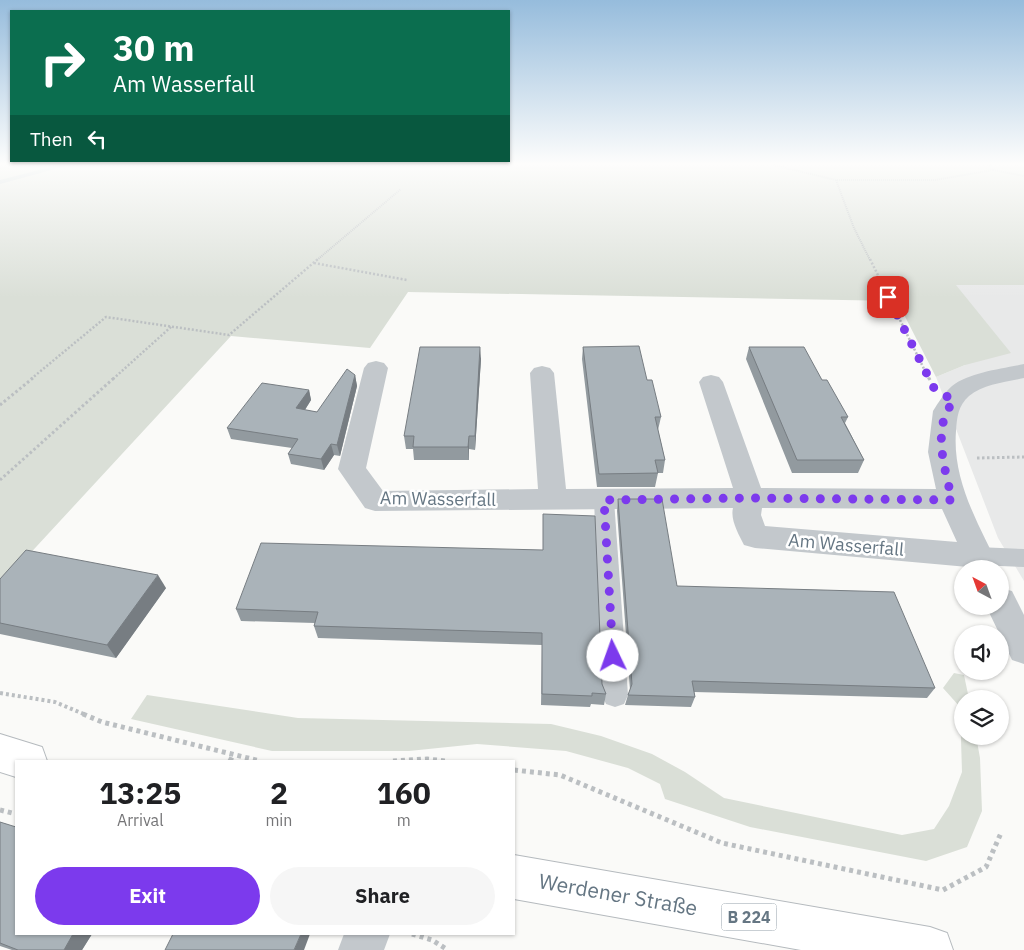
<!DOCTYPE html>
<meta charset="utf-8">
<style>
body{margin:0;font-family:"IBM Plex Sans",sans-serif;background:#f6f6f6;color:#202124;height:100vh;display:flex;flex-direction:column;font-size:19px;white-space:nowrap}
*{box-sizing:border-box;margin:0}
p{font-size:16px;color:#757577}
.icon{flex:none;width:28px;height:28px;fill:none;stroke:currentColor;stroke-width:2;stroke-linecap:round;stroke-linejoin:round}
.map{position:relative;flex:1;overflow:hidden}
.details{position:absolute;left:15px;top:760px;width:500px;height:175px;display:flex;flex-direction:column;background:#fff;border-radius:0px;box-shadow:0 1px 4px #0004}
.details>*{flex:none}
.top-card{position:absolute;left:10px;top:10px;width:500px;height:152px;border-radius:0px;box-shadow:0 1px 4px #0004;background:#0b6e4f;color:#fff;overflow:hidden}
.needle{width:32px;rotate:319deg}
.buttons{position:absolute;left:954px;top:560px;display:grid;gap:10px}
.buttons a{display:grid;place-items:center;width:55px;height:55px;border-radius:50%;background:#fff;box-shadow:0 1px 4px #0004;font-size:25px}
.pin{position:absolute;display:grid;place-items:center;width:42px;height:42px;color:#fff;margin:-21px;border-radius:10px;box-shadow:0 2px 8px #0006}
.me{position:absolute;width:55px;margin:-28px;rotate:357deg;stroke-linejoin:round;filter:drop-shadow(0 0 4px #0008)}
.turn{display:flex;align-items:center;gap:18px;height:105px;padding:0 20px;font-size:22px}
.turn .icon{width:65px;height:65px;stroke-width:2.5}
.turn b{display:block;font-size:35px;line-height:42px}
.then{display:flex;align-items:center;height:48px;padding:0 20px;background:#0003;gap:10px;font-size:19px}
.eta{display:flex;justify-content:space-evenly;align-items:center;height:85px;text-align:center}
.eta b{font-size:30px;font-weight:800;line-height:35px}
.button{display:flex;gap:10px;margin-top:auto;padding:10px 20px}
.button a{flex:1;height:58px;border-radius:30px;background:#7c3aed;color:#fff;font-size:20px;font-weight:800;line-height:58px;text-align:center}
.button a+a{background:#f6f6f6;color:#202124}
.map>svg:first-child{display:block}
.built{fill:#e8e9e9}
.green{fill:#dadfd7}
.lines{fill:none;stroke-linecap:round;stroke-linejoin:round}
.stream{fill:#bbc7cb;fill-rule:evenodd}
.primary-casing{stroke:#b5babe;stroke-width:2}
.path-far4{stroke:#bbbfc2;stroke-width:2;stroke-dasharray:1 1;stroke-linecap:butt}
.path-far3{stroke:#bbbfc2;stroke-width:2.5;stroke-dasharray:2 2;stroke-linecap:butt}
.path-far2{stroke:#bbbfc2;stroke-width:3;stroke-dasharray:2.5 2.5;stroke-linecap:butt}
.path-far1{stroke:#bbbfc2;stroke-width:4;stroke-dasharray:3 3;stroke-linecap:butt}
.path{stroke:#bbbfc2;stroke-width:5;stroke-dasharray:4 4;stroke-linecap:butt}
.lane{fill:#c3c8cc;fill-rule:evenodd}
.street{fill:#c3c8cc;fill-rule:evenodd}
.primary{fill:#fff;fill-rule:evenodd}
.wall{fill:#929a9f}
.shaded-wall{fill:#777d82}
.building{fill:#aab3b9;stroke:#777d82}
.route{stroke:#7c3aed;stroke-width:9;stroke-dasharray:0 16.2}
.labels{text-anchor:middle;stroke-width:5;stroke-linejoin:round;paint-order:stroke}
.shield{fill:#fff;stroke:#939fa8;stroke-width:1}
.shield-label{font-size:16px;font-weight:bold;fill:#657683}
.street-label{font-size:18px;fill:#657683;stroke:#fff}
.near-street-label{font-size:21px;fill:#657683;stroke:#fff}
</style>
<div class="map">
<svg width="1024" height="950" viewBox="0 0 1024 950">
<rect width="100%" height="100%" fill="#fafaf8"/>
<polygon class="built" points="955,285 1024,285 1024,581 998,538 936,377 965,365"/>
<g class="green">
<polygon points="0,165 1024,165 1024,285 956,285 1011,353 965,365 936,377 897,301 408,292 370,348 231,336 0,586"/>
<polygon points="954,673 964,675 969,699 962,699 962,736 976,736 980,758 982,811 967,847 926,861 750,827 665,799 660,784 628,768 566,751 477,744 409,751 272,751 131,719 147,695 298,718 551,724 601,736 652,754 685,772 724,798 902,835 934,829 949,806 962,772 960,707 943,688"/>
</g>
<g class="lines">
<polygon class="stream" points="58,165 70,165 0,184 0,180"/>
<g class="primary-casing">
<g id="primary">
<polygon points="0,734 42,747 47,761 16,761 16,777 0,772"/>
<polygon points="514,855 930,927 947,933 953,950 801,950 514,899"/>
</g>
</g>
<g class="path-far4">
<polyline points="773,165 836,180"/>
<polyline points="993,170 1024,176"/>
<polyline points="317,260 401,189"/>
<polyline points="870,260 854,228 836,180 935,180 993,170 989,165"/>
</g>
<g class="path-far3">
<polyline points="870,259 929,379"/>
<polyline points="314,263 407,280"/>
<polyline points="31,379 106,317 229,335 318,259"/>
<polyline points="113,379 172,326"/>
</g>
<g class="path-far2">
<polyline points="929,378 930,380"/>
<polyline points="0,405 33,378"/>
<polyline points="977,458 1024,457"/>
<polyline points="0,480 114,378"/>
</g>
<polyline class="path-far1" points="0,693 55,702 86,715"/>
<g class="path">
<polyline points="83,714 102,722 260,761"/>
<polyline points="230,761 233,755"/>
<polyline points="393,761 427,759 446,761"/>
<polyline points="514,770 560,775 722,843 943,890 986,867 1001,833"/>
<polyline points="0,810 16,814"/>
<polyline points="412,934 432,940 448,950"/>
</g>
<g class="lane">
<polygon points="604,493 611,495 614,500 628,695 624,704 615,707 606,704 602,695 594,500 597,495"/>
<polygon points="977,547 1024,549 1024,567 977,565 969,562 966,556 969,550"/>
</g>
<g class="street">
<path d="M376 361 384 363 388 368 366 468 383 491 538 489 530 373 534 368 542 366 550 368 554 373 566 489 733 488 699 382 703 377 711 375 719 377 723 382 761 488 936 489 928 452 933 411C938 403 945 392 952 386 970 372 1002 369 1024 364V378C1006 382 984 384 969 396 958 406 957 417 956 431 952 481 979 525 1000 569H968V567L755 548 744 545C739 535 730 520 733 508L375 511 365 508 338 469 364 368 368 363ZM762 508 942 509 957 542 765 526 761 515Z"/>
<polygon points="1000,588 1012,591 1024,615 1024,664 1012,660 986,606 1000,606"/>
<polygon points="344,934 390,934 384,950 338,950"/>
</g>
<use href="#primary" class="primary"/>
</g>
<g class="wall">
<polygon points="583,347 647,380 661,417 658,430 665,460 663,473 658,473 655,487 597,487 582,359"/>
<polygon points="749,347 822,380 848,417 845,423 864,460 858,473 792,473 746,359"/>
<polygon points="481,359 475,450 469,449 469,460 414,460 413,449 406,449 404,436"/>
<polygon points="355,375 357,386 340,456 334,455 324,470 291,464 288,454 292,448 231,439 227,428 309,390 311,400 305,410 317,412"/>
<polygon points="618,499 677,586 935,688 927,698 694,692 695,697 691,707 625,705 628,695 630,690 617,511"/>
<polygon points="543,514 602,684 606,694 604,705 591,704 590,707 541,705 542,645 318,638 314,626 315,623 241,621 236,609 543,550"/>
<polygon points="0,579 166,588 116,658 0,634"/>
<polygon points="0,822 16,934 92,934 82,950 12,950 0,946"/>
</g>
<g class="shaded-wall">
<polygon points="480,347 481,359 475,450 475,436"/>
<polygon points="355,375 357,386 340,456 337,445"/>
<polygon points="309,390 311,400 299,419 296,408"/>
<polygon points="469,436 469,460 468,447"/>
<polygon points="331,444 334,455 324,470 321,459"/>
<polygon points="158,575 166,588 116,658 107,645"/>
<polygon points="73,934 92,934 82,950 64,950"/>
<polygon points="301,934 310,934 304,950 294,950"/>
</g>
<g class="building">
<polygon points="639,346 647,380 652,380 661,417 655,417 665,460 655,460 658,473 599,474 583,347"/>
<polygon points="420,347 480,347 475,436 469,436 468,447 413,447 414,436 404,436"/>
<polygon points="749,347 804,347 822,380 827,380 848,417 841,417 864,460 797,460"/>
<polygon points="347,369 355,375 337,445 331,444 321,459 288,454 298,439 227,428 262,383 309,390 296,408 317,412"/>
<polygon points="618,499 662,499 677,586 894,592 935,688 692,681 695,697 628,695 632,684"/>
<polygon points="543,514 595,516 602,684 606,694 592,693 592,696 542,694 542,633 314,626 318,612 236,609 261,543 543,550"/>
<polygon points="26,550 158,575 107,645 0,623 0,579"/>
<polygon points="0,822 16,827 16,934 73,934 64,950 18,950 0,943"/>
<polygon points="173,934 301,934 294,950 165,950"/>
</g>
<linearGradient id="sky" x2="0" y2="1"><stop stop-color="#96bcdc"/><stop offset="0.55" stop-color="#fdfdfc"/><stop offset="1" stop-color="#fdfdfc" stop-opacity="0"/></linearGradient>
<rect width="1024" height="298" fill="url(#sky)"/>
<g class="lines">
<path class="route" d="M613 656 604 500 750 498 952 500C945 468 931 427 954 401L934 388 888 297"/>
</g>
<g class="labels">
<rect class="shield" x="721.5" y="903.5" width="55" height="27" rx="4"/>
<g class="shield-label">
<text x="749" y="923">B 224</text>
</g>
<g class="street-label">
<text transform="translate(438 499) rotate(1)" y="6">Am Wasserfall</text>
<text transform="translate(846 545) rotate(5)" y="6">Am Wasserfall</text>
</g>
<g class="near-street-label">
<text transform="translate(618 895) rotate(10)" y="7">Werdener Straße</text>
</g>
</g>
</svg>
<div class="buttons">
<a><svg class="needle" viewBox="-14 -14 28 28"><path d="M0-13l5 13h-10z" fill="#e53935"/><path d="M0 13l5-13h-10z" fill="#757577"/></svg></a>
<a><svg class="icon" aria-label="sound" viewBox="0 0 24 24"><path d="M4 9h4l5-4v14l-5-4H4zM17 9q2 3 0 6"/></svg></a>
<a><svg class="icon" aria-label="layers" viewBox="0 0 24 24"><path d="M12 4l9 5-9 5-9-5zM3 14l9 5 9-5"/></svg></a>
</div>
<div class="pin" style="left:888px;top:297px;background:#d93025"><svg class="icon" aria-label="arrive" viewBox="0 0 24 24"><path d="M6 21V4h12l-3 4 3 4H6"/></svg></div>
<svg class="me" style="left:613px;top:656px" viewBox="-20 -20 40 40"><circle r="19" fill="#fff"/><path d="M0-13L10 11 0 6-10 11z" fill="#7c3aed"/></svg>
<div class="top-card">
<div class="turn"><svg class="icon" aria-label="right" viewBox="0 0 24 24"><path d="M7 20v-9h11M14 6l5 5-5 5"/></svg><div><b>30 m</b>Am Wasserfall</div></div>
<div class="then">Then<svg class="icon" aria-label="left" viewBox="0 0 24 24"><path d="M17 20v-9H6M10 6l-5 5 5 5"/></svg></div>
</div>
<section class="details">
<div class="eta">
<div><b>13:25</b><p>Arrival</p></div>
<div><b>2</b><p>min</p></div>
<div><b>160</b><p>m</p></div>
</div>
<div class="button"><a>Exit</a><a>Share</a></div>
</section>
</div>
